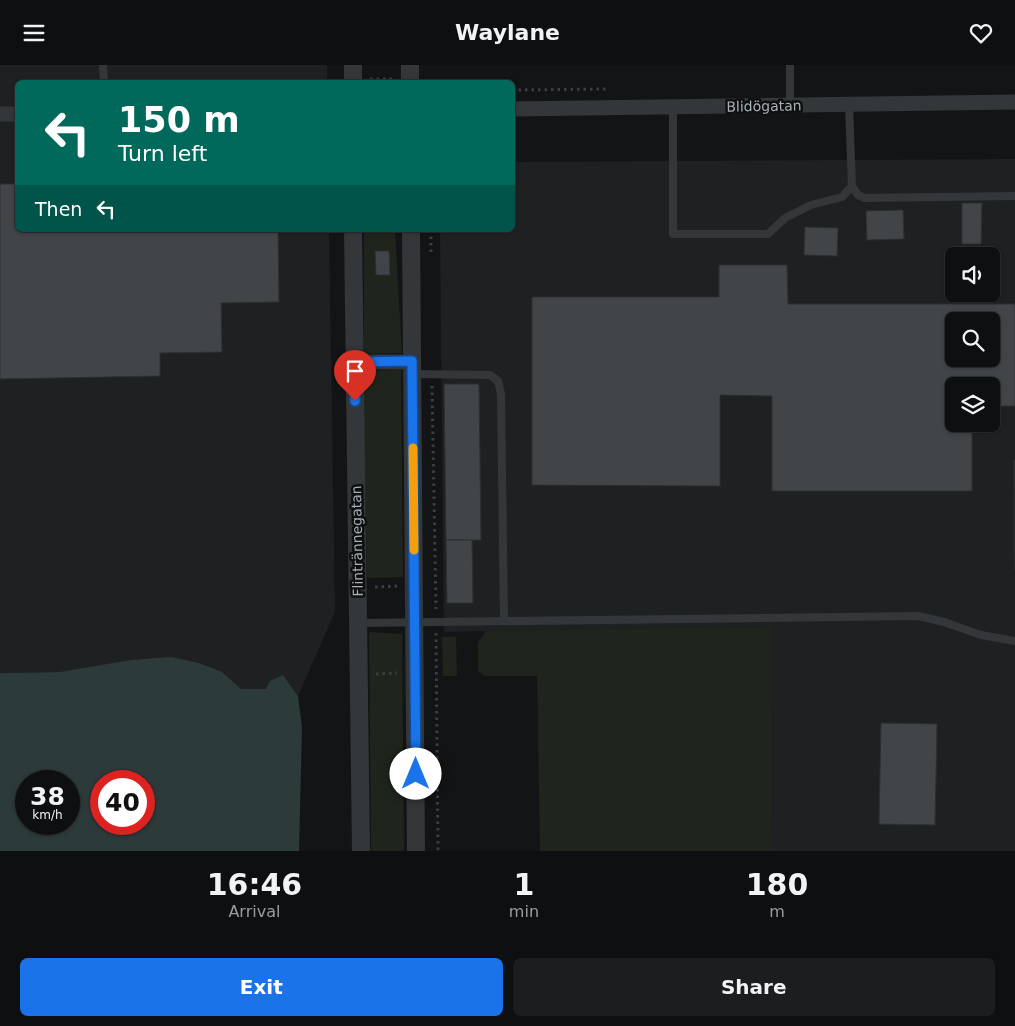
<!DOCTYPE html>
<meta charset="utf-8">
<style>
body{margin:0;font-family:"DejaVu Sans",sans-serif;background:#1c1d1e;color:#f1f3f6;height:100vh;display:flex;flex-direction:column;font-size:19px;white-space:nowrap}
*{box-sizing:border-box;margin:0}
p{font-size:16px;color:#9b9c9f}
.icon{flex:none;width:28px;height:28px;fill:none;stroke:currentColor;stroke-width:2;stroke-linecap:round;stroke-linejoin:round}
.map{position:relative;height:786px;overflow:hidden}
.side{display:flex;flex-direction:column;background:#0e0f10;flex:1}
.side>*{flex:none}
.hud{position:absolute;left:15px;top:15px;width:500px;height:152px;border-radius:8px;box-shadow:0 1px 4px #0004,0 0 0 1px #2e2f30;background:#00695c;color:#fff;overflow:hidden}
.buttons{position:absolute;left:945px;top:182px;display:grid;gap:10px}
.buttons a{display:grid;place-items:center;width:55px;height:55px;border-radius:8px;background:#0e0f10;box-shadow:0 1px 4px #0004,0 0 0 1px #2e2f30;font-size:25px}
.speed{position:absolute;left:15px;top:705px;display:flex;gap:10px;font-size:25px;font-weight:700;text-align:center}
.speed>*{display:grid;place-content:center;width:65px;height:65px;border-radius:50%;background:#0e0f10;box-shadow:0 1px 4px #0004,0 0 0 1px #2e2f30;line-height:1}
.speed small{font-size:12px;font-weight:400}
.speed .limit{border:8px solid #d22;background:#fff;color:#111}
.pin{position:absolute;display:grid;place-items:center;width:42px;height:42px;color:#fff;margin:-51px -21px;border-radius:50% 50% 50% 0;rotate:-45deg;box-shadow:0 0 5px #0007}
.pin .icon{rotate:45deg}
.me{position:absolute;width:55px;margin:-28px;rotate:0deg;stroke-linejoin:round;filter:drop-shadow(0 0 4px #0008)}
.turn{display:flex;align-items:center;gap:18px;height:105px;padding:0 20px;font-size:22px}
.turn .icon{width:65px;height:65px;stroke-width:2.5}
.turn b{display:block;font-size:35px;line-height:42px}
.then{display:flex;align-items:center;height:48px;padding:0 20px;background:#0003;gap:10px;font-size:19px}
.eta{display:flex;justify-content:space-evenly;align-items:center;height:85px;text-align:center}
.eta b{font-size:30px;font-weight:700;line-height:35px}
.cta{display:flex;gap:10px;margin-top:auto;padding:10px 20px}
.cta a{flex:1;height:58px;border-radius:8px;background:#1a73e8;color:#fff;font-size:20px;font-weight:700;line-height:58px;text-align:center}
.cta a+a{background:#1c1d1e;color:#f1f3f6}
header{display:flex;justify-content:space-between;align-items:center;height:65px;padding:0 20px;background:#0e0f10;font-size:22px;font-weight:700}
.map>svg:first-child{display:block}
.built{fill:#1f2022;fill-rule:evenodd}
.green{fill:#1f251d}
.water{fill:#2c3a3a;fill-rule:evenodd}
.building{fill:#424548;stroke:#2d2f31;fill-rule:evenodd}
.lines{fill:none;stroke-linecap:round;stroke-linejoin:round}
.path{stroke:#3a3f41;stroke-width:3;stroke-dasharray:2.5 4;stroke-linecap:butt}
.service{stroke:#34373a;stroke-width:8}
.minor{stroke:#34373a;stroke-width:15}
.tertiary{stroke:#34373a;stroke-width:18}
.route-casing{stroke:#114b97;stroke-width:12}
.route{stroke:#1a73e8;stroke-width:9}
.slow{stroke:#f59e0b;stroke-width:9}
.labels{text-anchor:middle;stroke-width:5;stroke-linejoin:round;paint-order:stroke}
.street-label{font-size:14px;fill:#a5b1b5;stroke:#0e0f10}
</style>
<header><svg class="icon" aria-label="menu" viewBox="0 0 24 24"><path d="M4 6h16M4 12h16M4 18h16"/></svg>Waylane<svg class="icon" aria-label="heart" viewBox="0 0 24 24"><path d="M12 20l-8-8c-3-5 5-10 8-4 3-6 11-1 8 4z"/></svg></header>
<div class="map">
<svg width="1015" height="786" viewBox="0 0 1015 786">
<rect width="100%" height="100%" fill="#131415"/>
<g class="built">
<polygon points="0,0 327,0 327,17 18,18 18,165 329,165 335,547 298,631 283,610 266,624 241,624 222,607 60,607 0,608"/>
<path d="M1015 94V786H772L773 561 444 567 440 165H512L513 97ZM954 191H991V229H954ZM954 256H991V294H954ZM954 321H991V359H954Z"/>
</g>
<g class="green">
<polygon points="364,165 395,165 402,288 364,289"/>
<polygon points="401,305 403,512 367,513 363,306"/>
<polygon points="773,561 772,786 540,786 537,611 485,611 478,606 478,577 486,566"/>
<polygon points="369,567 402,569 404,786 371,786"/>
<polygon points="442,572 456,572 457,611 443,611"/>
</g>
<path class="water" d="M171 592 199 598 222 607 241 624H266L270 616 283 610 298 631 302 663 299 786H0V608L60 607 131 595ZM26 716H69V759H26ZM101 716H144V759H101Z"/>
<g class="building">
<polygon points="0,119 18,119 18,165 278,165 279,237 221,238 222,287 160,288 160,311 0,314"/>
<polygon points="962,138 982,138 981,179 962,179"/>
<polygon points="903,145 904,174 867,175 866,146"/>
<polygon points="805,162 838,163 837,191 804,190"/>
<polygon points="375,186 389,186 390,210 376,210"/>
<path d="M719 200H787L788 239H1015V341H991V321H954V359H987V364H972V426H772V331L720 330V421L532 420V232H719ZM954 256H991V294H954Z"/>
<polygon points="444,319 479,319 481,475 446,475"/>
<polygon points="1014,395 1015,395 1015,504"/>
<polygon points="446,475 472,475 473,538 447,538"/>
<polygon points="881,658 937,659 935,760 879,759"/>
</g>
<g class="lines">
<g class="path">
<polyline points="370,14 394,14"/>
<polyline points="512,25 607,24"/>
<polyline points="431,165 431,187"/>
<polyline points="432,321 436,544"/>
<polyline points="375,522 398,521"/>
<polyline points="436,568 438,786"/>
<polyline points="376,609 397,608"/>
</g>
<g class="service">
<polyline points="103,0 104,18"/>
<polyline points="790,0 790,40"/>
<polyline points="849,40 852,121 858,130 865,133 1015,131"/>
<polyline points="673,42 673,169 768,169 785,153 811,140 842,132 852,121"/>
<polyline points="412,309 490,310 498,316 501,329 504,556"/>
<polyline points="358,558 918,551 944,557 981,570 1015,576"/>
</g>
<g class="minor">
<polyline points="512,44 1015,37"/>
<polyline points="0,49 18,49"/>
<polyline points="355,297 412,297"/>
</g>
<g class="tertiary">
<polyline points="353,0 353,18"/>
<polyline points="410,18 410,0"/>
<polyline points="353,165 361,786"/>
<polyline points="411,165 416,786"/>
</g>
</g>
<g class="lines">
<g class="route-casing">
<polyline id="route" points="355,336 354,297 412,296 416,709"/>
</g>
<use href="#route" class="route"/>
<polyline class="slow" points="413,383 414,485"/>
</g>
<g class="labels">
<g class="street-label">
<text transform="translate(764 41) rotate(-1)" y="5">Blidögatan</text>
<text transform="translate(357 476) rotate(-91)" y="5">Flintrännegatan</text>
</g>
</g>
</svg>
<div class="buttons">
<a><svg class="icon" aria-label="sound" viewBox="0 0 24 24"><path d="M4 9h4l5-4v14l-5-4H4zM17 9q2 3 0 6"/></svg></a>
<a><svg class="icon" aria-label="search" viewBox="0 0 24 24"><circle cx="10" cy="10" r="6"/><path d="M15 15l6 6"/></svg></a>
<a><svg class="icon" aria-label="layers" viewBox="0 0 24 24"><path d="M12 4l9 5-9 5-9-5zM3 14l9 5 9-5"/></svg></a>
</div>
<div class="speed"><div>38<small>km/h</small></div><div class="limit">40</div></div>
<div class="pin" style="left:355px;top:336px;background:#d93025"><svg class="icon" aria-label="arrive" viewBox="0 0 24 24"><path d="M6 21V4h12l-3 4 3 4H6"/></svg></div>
<svg class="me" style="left:416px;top:709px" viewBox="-20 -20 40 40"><circle r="19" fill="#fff"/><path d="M0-13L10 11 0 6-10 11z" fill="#1a73e8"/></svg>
<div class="hud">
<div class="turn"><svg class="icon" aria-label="left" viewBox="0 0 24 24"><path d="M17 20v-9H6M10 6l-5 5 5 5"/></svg><div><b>150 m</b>Turn left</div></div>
<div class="then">Then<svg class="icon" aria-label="left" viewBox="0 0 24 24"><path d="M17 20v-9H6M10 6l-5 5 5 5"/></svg></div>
</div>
</div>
<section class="side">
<div class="eta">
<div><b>16:46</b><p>Arrival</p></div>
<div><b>1</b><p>min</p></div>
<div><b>180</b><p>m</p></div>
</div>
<div class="cta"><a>Exit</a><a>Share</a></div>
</section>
